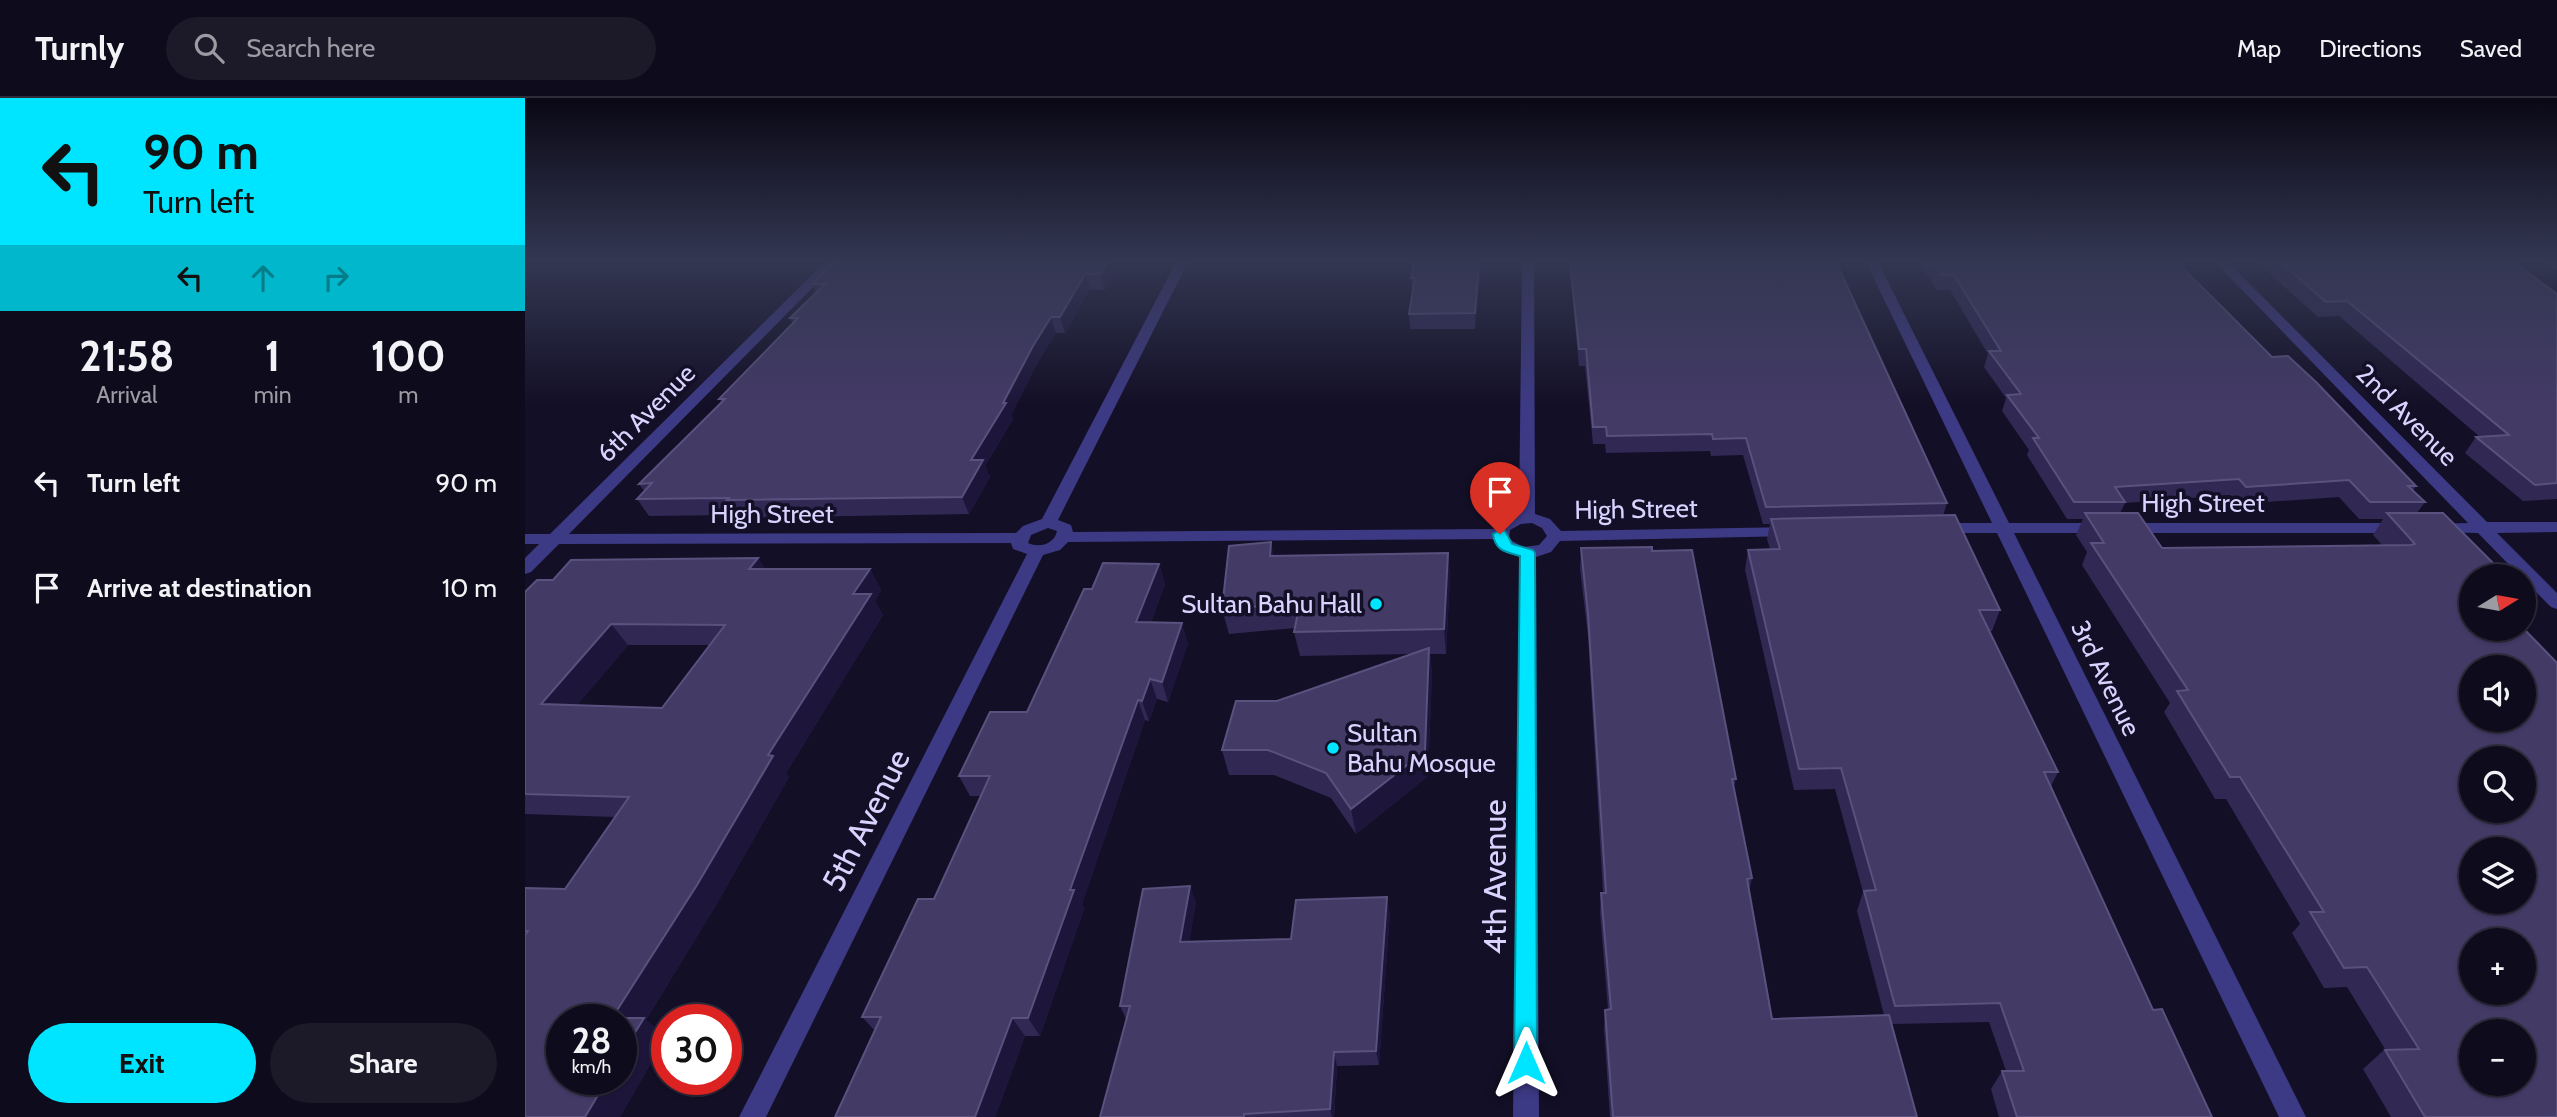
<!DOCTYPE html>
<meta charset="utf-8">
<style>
body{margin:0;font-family:Cabin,sans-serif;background:#1c1929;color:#f1f3f6;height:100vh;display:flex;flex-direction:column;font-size:26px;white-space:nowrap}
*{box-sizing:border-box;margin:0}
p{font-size:23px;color:#9b9ba3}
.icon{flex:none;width:38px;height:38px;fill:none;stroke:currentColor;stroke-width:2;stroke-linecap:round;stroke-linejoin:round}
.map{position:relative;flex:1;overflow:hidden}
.side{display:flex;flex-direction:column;background:#0e0b1c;width:525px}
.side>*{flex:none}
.top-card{background:#00e5ff;color:#111;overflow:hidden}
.needle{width:46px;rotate:79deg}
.fabs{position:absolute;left:1934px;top:466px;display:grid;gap:14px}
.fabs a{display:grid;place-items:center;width:77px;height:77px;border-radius:50%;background:#0e0b1c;box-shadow:0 2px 5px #0004,0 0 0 2px #2e2b3b;font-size:35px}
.speed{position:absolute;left:21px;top:906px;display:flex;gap:14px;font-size:35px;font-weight:700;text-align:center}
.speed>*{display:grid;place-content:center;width:91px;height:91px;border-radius:50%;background:#0e0b1c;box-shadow:0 2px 5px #0004,0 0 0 2px #2e2b3b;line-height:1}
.speed small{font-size:18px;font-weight:400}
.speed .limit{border:10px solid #d22;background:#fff;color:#111}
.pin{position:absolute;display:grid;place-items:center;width:60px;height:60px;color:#fff;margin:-72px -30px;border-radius:50% 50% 50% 0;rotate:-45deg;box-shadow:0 0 7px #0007}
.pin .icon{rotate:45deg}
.me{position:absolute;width:77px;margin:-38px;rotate:0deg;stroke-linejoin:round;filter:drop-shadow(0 0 5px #0008)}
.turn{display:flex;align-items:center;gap:24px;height:147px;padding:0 28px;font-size:32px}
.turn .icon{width:91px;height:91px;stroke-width:2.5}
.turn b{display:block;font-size:49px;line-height:60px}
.lanes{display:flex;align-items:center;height:66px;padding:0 28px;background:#0003;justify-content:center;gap:35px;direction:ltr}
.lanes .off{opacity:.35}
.eta{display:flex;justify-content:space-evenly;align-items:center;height:119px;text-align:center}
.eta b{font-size:42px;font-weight:700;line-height:49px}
.action{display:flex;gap:14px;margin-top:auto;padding:14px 28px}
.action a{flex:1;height:80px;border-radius:42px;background:#00e5ff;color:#111;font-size:28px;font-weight:700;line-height:80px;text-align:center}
.action a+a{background:#1c1929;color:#f1f3f6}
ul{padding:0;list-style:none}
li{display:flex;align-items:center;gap:21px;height:105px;padding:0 28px}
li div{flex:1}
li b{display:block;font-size:26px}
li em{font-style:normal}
header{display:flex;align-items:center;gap:42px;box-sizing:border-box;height:98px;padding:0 35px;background:#0e0b1c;border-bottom:2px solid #2e2b3b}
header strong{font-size:33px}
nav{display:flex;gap:38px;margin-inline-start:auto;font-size:24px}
.search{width:490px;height:63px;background:#1c1929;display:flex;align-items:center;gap:18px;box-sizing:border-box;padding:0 24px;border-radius:38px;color:#9b9ba3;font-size:26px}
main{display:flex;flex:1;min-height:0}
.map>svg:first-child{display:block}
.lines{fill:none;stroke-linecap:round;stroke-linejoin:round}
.minor{fill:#3d3a85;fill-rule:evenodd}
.wall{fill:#312854;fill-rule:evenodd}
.shaded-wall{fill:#1d163a}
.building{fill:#433a66;stroke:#5a527e;stroke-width:2;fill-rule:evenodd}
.route{fill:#00e5ff;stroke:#0095a6;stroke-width:2}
.poi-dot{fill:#00e5ff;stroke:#130f26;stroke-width:2.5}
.labels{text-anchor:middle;stroke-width:7;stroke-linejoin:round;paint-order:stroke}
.street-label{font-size:26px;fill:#d9d4ff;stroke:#130f26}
.poi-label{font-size:26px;fill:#d9d4ff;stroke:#130f26;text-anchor:end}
.near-street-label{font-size:32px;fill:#d9d4ff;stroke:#130f26}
</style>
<header>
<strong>Turnly</strong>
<div class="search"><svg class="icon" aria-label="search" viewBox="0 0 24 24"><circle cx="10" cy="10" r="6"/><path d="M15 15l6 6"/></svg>Search here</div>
<nav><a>Map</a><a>Directions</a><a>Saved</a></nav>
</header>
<main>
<section class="side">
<div class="top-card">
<div class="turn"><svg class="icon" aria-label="left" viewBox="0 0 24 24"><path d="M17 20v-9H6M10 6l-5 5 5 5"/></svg><div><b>90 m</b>Turn left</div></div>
<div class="lanes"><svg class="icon" aria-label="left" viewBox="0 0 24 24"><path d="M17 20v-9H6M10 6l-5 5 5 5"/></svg><svg class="icon off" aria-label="ahead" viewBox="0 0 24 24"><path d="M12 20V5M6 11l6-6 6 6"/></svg><svg class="icon off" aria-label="right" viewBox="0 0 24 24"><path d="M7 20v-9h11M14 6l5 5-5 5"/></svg></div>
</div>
<div class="eta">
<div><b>21:58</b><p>Arrival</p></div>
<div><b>1</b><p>min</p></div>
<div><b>100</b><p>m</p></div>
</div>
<ul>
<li><svg class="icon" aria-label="left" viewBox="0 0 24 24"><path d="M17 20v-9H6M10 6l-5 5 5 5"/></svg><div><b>Turn left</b></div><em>90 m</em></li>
<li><svg class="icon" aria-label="arrive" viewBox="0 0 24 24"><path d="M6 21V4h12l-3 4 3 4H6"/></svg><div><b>Arrive at destination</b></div><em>10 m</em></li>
</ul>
<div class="action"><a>Exit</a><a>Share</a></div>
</section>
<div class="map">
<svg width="2032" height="1019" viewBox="0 0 2032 1019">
<rect width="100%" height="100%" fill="#130f26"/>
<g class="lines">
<g class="minor">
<path d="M300 164H313L44 436 491 435 498 428 517 421 651 164H663L533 422 546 427 548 434 969 431 971 426 994 416 997 164H1009L1010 416 1025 421 1036 433 1272 429 1274 433 1272 437 1266 438 1035 443 1026 454 1011 459 1014 1019H988L995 459 976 452 968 441 543 444 535 452 518 457 241 1019H214L502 456 488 451 486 445 34 446 6 474 0 476V460L14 446H0V436H25ZM1007 425 1017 430 1022 438 1014 447 998 449 984 441 985 432 996 426ZM523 430 532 433C529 447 514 450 503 445L506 437Z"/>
<polygon points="1341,164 1353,164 1484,425 1875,425 1883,430 1875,435 1489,435 1781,1019 1754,1019 1472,435 1413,435 1405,430 1413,425 1467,425"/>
<polygon points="1690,164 1703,164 1962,424 2032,424 2032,434 1972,435 2032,495 2032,511 2026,509 1998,481 1998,478 1995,478 1953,435 1904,434 1902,430 1904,426 1943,425"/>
<polygon points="2020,164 2032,164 2032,172"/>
</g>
</g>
<g class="wall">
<polygon points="310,164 597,164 580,192 565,191 540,235 531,235 513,264 486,317 488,321 460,368 465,379 444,416 213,420 211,417 124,418 112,401 119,393 114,386 197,305 194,301 268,226 265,220 291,195 287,186"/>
<polygon points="956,164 950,231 885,231 884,216 887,195 886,180"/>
<polygon points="1044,164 1311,164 1422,405 1418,418 1475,512 1467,533 1464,533 1533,674 1526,688 1628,912 1687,1019 1474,1019 1466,991 1477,973 1481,973 1464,924 1367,926 1392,1019 1085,1019 1079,931 1080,912 1083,911 1075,815 1076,795 1078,795 1063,538 1055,471 1056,450 1127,453 1211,681 1209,689 1227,780 1224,793 1247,921 1359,917 1332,813 1338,794 1310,691 1269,692 1220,472 1223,452 1245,451 1242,441 1245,426 1238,426 1218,357 1186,358 1185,353 1081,355 1080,346 1068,346 1060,268 1054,268"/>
<path d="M1393 164H1652L1747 259 1891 388 1888 393 1900 404 1892 415 1946 478 2032 1019H1866L1838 971 1860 951 1822 889 1799 890 1767 835 1775 826 1701 701H1690L1639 614 1645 605 1557 467 1562 454 1551 437 1558 421H1542L1502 357 1504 352 1477 313 1481 300 1459 269 1463 256 1425 192H1412ZM1705 397 1712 406 1814 399 1834 421H1858L1848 437 1857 447 1637 450 1595 415 1600 405Z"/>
<polygon points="1732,164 1988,164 2032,196 2032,401 1998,403 1940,355 1951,339 1955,339 1814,218 1793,219"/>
<polygon points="923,455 925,479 921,556 905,556 907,575 903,678 831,736 806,700 749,677 704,677 697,652 752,603 885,556 775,558 769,534 770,530 704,536 697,511"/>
<path d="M233 460 240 471H345L356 492 350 503 358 517 261 675 264 679 191 807 121 922 141 939 95 1019H0V790L40 791 90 719 0 716V494L28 482ZM103 547H184L137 610 52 607Z"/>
<polygon points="634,466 640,486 626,524 663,545 643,604 632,601 624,623 620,622 557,806 559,811 515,938 500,938 470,1019 310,1019 350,933 337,919 409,801 456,698 445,698 434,678 502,614 567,491"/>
<polygon points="1998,495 2010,507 1998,521"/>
<polygon points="671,803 664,844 766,841 865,814 854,967 812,968 809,1019 575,1019 601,921 595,908"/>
</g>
<g class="shaded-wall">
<polygon points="583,164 597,164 580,192 575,176"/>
<polygon points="954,164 956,164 950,231 950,215"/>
<polygon points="560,176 565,191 540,235 535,219"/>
<polygon points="526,219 531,235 513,264 486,317 488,321 460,368 465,379 444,416 437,399 446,362 508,248"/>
<polygon points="746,444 751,469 745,458"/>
<polygon points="923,455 925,479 921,556 919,531"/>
<polygon points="233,460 246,481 224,471"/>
<polygon points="634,466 640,486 618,545 611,524"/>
<polygon points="345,471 356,492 350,503 358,517 261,675 264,679 191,807 121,922 141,939 95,1019 60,1019 82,982 96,982 96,957 87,920 243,657 328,496"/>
<polygon points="657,525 663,545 643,604 637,584"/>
<polygon points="86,526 103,547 35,628 16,606"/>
<polygon points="904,550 907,575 903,678 831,736 826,711"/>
<polygon points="625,581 632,601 624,623 617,603"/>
<polygon points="613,602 620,622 557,806 559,811 515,938 503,920 545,792"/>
<polygon points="665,788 671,803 662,859 655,844"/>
<polygon points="862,799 865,814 854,967 851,953"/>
<polygon points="487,920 500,938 470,1019 450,1019"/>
<polygon points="809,954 812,968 809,1019 807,1019 805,1011"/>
</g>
<g class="building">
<polygon points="310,164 583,164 575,176 560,176 535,219 526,219 508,248 478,305 481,305 446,362 458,362 437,399 202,402 204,400 112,401 127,385 114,386 200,301 194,301 273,220 265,220 300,186 287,186"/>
<polygon points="889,164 954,164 950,215 884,216 890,180 886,180"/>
<polygon points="1045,164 1311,164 1422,405 1241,409 1221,340 1188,341 1187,336 1082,338 1081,329 1068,329 1061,251 1054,251"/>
<polygon points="1407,164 1652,164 1747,259 1763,258 1791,284 1891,388 1883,388 1900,404 1845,404 1824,382 1721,389 1714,381 1590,389 1600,404 1549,404 1508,340 1514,340 1482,297 1496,296 1464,253 1476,253 1429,177 1416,177"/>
<polygon points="1755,164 1988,164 2032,196 2032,385 2010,387 1951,339 1984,337 1822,203 1801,204"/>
<path d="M1560 415H1613L1637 450 1886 447 1890 446 1862 415H1918L1981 478H1946V530H1998L2032 565V1019H1900L1860 952 1894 951 1842 869 1819 870 1785 814H1799L1715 679H1705L1652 593 1663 592 1566 445H1579ZM1946 569H1998V621H1946ZM1946 660H1998V712H1946ZM1946 751H1998V803H1946ZM1946 842H1998V894H1946ZM1946 933H1998V985H1946Z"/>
<polygon points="1430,417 1475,512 1454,512 1533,674 1519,674 1628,912 1637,911 1687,1019 1492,1019 1477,973 1499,973 1475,905 1370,908 1339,793 1351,792 1316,670 1274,671 1223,452 1255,451 1246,421"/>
<polygon points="746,444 745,458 923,455 919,531 769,534 775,505 697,511 704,448"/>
<polygon points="1127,449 1127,453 1167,452 1211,681 1207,681 1227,780 1222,781 1247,921 1364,917 1392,1019 1088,1019 1080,912 1086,911 1076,795 1081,795 1063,516 1056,450"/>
<path d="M233 460 224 471H345L328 496H346L243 657 248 658 172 787 87 920H119L96 957V922H37V982H82L60 1019H0V837L3 833H0V790L40 791 104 699 0 696V494L12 482H28L46 462ZM86 526 200 527 137 610 16 606Z"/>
<polygon points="578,465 634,466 611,524 657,525 637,584 625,581 617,603 613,602 545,792 549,792 503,920 487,920 450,1019 310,1019 356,919 337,919 393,801 409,801 465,678 434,678 465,614 502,614 559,491 567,491"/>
<polygon points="1998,495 2010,507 1998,507"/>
<polygon points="904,550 900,653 826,711 801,675 743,652 697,652 711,603 752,603"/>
<polygon points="665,788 655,844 766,841 771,802 862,799 851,953 809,954 805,1011 719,1016 719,1019 575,1019 605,908 595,908 618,791"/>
</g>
<linearGradient id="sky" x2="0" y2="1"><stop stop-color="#0a0815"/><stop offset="0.53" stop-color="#333752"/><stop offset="1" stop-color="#333752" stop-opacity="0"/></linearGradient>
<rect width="2032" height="307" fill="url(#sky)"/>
<path class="route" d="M975 432 980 433 987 446 1008 452 1010 455 1012 965 1009 973 1001 977 993 973 989 965 995 458C981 454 970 453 968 436Z"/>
<g class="poi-dot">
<circle cx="851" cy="506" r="7"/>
<circle cx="808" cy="650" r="7"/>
</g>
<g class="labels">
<g class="street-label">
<text transform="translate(121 315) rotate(-45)" y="9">6th Avenue</text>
<text transform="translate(1882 317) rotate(45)" y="9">2nd Avenue</text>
<text x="1678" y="414">High Street</text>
<text transform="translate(1111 411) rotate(-1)" y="9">High Street</text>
<text x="247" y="425">High Street</text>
<text transform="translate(1581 580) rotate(64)" y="9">3rd Avenue</text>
</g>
<g class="poi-label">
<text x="837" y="515">Sultan Bahu Hall</text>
<text x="822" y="644" text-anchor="start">Sultan<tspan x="822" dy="30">Bahu Mosque</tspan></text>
</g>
<g class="near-street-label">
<text transform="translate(341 722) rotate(-63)" y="11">5th Avenue</text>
<text transform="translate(970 779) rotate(-90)" y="11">4th Avenue</text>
</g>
</g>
</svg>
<div class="fabs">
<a><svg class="needle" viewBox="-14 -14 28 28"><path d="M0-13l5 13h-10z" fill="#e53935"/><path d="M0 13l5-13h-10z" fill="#9b9ba3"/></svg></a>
<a><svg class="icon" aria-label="sound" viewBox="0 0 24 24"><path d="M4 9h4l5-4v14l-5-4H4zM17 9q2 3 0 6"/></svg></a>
<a><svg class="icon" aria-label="search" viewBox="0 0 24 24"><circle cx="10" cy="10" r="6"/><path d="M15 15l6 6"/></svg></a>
<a><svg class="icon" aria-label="layers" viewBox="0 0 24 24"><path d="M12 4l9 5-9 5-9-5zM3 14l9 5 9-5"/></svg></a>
<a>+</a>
<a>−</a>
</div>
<div class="speed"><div>28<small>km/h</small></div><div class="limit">30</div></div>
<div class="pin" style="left:975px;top:436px;background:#d93025"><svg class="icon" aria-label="arrive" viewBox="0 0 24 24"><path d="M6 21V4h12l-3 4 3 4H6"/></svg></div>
<svg class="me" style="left:1001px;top:965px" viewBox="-20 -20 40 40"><path d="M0-17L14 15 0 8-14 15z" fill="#00e5ff" stroke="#fff" stroke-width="4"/></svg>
</div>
</main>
